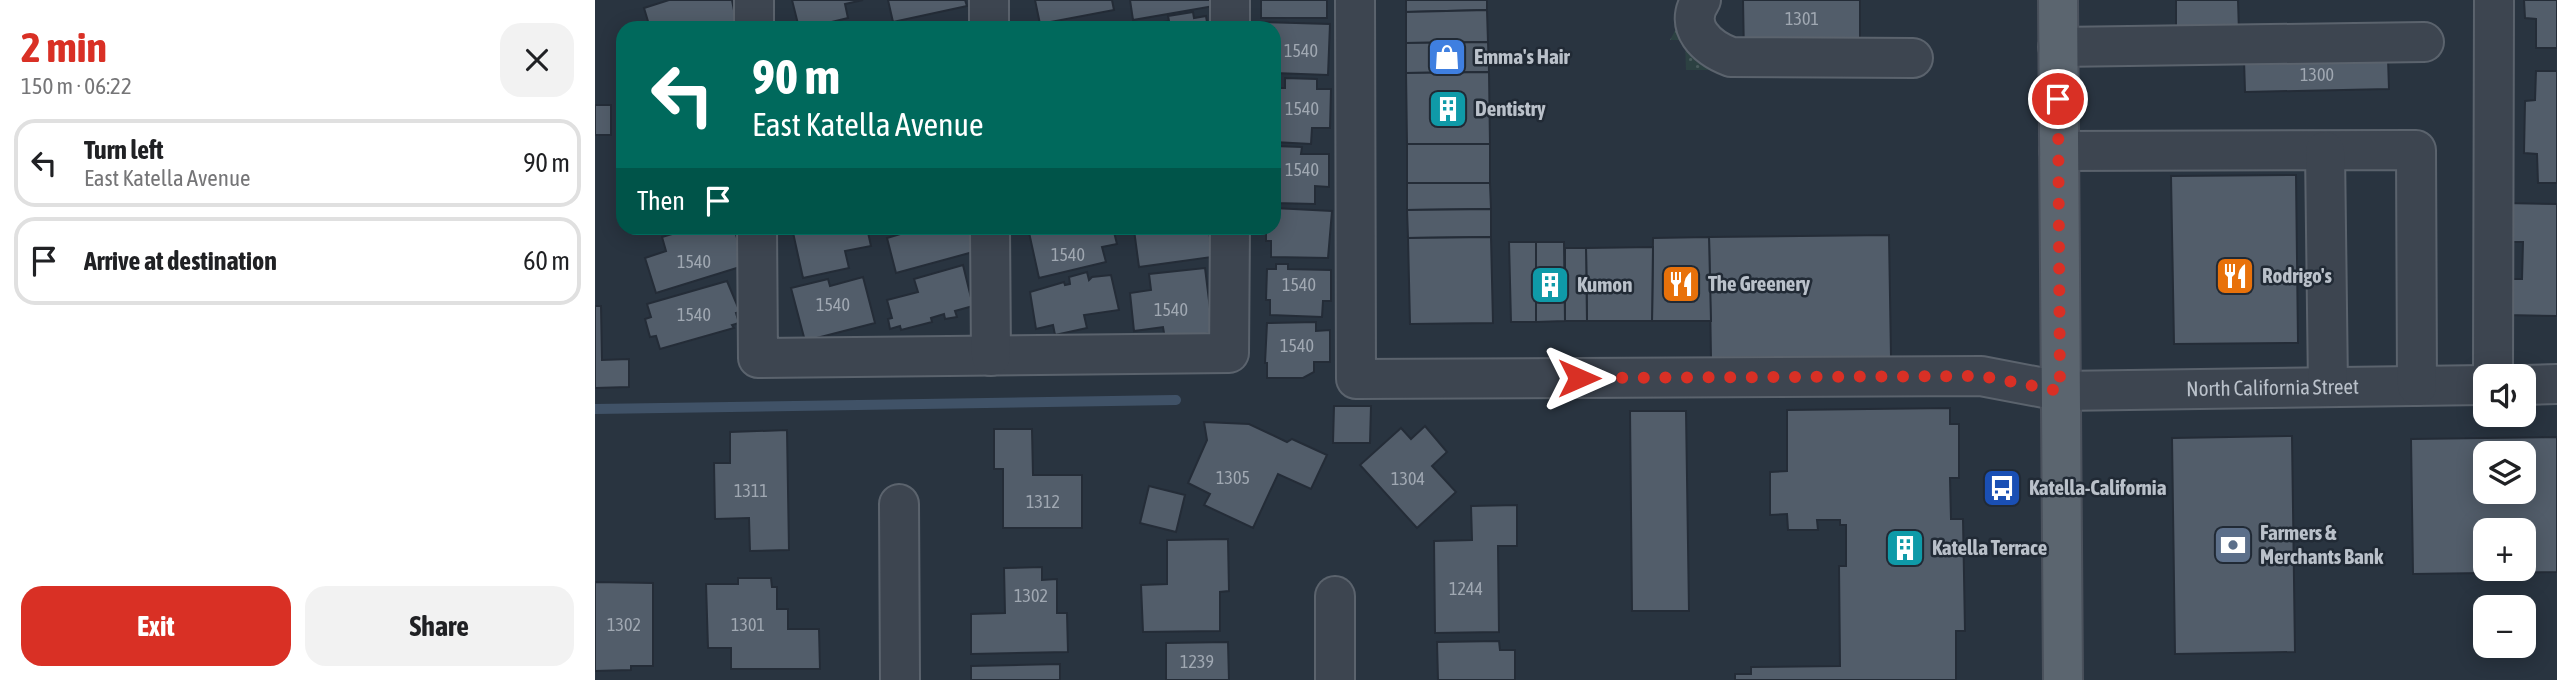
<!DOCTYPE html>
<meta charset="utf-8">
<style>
body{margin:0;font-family:"Asap Condensed",sans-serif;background:#f2f2f2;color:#202124;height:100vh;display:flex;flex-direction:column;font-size:26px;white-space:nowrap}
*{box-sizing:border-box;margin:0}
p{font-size:23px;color:#757577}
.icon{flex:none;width:38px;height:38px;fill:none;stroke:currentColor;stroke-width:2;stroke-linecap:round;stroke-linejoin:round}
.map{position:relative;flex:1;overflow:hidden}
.panel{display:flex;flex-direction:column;background:#fff;width:595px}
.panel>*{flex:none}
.banner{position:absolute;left:21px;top:21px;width:665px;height:214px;border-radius:21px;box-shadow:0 4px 18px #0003;background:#00695c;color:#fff;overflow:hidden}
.controls{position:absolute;left:1878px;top:364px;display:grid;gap:14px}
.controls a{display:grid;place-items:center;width:63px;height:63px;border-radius:14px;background:#fff;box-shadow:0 4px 18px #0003;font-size:35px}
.pin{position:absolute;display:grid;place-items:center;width:60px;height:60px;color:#fff;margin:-30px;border:4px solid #fff;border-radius:50%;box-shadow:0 2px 7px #0007}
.me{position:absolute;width:77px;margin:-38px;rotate:90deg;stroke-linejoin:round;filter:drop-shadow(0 0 5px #0008)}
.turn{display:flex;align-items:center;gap:24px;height:147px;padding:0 21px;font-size:32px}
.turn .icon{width:91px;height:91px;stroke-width:2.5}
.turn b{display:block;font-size:49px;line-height:60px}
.then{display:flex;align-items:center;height:66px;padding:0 21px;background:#0003;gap:14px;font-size:26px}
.round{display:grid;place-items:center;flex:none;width:74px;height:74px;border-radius:21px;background:#f2f2f2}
.headline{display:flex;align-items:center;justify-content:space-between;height:119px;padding:0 21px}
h1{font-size:42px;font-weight:700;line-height:52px;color:#d93025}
.action{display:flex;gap:14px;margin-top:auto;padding:14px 21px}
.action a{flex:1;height:80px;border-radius:21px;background:#d93025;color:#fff;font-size:28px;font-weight:700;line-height:80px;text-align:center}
.action a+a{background:#f2f2f2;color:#202124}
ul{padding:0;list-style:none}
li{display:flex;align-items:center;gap:21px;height:88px;margin:0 14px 10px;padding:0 7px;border:4px solid #e0e0e0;border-radius:21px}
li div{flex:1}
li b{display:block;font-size:26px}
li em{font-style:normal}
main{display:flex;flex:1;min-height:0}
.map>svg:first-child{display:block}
.grass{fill:url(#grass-dots)}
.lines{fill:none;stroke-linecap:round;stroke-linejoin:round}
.stream{stroke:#405267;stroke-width:10}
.building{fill:#525d6a;stroke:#242c37;stroke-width:2;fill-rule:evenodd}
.minor-casing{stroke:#5b636d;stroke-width:42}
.major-casing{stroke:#4a515c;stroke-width:42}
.minor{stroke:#3d4550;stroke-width:38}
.major{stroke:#5b656f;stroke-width:38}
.route{stroke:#d93025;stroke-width:12;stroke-dasharray:0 21.6}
.labels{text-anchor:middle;stroke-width:5;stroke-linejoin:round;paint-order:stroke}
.number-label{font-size:18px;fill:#a0a8b2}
.poi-label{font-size:21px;font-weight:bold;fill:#bac1ca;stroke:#212a35;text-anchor:start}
.street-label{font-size:21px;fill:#bac1ca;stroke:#212a35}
</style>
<main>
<section class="panel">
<div class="headline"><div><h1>2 min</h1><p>150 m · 06:22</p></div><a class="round"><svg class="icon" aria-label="close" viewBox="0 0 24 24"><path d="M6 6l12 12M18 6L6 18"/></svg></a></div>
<ul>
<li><svg class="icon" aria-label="left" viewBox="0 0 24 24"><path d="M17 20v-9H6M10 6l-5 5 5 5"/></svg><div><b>Turn left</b><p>East Katella Avenue</p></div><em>90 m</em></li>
<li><svg class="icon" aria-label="arrive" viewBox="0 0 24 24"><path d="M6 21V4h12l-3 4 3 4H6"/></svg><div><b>Arrive at destination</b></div><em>60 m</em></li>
</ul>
<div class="action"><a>Exit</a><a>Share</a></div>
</section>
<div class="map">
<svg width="1962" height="680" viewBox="0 0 1962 680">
<defs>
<pattern id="grass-dots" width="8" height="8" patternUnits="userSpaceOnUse" patternTransform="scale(1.75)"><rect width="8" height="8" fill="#2c4142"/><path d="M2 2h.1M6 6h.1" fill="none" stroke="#485b5c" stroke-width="1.8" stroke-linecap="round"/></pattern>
</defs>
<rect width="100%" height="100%" fill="#293440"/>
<polygon class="grass" points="1083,0 1094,0 1131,70 1091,70 1090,40 1075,40 1082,27"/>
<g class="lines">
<polyline class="stream" points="0,409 581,400"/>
</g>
<g class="building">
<polygon points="74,0 137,0 141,21 119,28 55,28 49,8"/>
<polygon points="197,0 268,0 250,4 253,18 212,28 204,28"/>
<polygon points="293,0 370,0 372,6 298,22"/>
<polygon points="440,0 517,0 519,10 445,24"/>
<polygon points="535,0 618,0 619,6 538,20"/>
<rect x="666" y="0" width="66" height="18"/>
<polygon points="811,0 892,0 892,10 811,12"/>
<polygon points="1148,0 1265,0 1265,56 1149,56"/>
<polygon points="1581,0 1643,0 1644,32 1581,33"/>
<polygon points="1929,0 1962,0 1962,48 1941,48 1941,19 1930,18"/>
<polygon points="892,10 893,42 811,43 811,12"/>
<polygon points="598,12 599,18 611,16 613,28 534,28 574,21 573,16"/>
<polygon points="667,22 735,24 733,75 679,73 679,28 667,28"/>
<polygon points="893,42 894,72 811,73 811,43"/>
<polygon points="1793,58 1794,89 1650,92 1649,60"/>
<polygon points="1941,71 1962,71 1962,183 1943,183 1942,154 1929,153 1930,101 1940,100"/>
<polygon points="894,72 895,144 812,144 811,73"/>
<polygon points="690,78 722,79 722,89 736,89 735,128 717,128 716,144 679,142 679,88 690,88"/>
<rect x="0" y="105" width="16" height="30"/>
<rect x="812" y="144" width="83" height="39"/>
<polygon points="679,146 707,147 706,154 734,154 734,187 720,186 720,204 679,203"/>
<polygon points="1701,175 1703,343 1579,344 1576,176"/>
<polygon points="812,183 895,183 896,209 812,210"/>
<polygon points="1910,203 1962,204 1962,316 1910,315 1910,279 1927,279 1928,242 1910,242"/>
<polygon points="679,208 737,211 733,258 676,257 676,241 671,241 671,228 679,228"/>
<polygon points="896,209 896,237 813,238 812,210"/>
<polygon points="97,228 139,228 145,248 145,267 61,293 50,258 71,251 67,237"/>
<polygon points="197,228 272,228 276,246 250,251 254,268 208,278"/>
<polygon points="318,228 377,228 378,252 301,273 292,238 319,230"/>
<polygon points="433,228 518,228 522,244 507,247 511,262 444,278"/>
<polygon points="550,228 614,228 617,257 544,267 539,230"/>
<polygon points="1294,235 1296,357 1116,358 1114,237"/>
<polygon points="896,237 898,323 815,324 813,238"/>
<polygon points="1114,237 1116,321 1057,321 1058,238"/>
<polygon points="914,242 941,242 941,322 916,322"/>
<polygon points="941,242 969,242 970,321 941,322"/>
<polygon points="1058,247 1057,321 992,321 991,248"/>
<polygon points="970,248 991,248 992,321 970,321"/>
<polygon points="681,264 693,264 693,269 736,270 736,301 728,301 727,317 675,315 675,300 671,300 672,269 681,269"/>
<polygon points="368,265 378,306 360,311 362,317 350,319 349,314 336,318 337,322 306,330 305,326 295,329 293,319 297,318 292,300 323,292 319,279"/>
<polygon points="610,268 618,333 570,339 568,327 539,331 535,293 556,290 554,274"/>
<polygon points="492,272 494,280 497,277 516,275 524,310 489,315 492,328 460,335 458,325 441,329 435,292 469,282 470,285 475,284 474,277"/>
<polygon points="268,277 280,323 210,341 196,288 233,279 235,286"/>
<polygon points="132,281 145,312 141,313 144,323 137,325 139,328 65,349 61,336 55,337 50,319 56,317 52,304"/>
<polygon points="0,306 6,306 7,360 34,359 34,387 0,388"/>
<polygon points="721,322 721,331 735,330 735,362 719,362 719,372 708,378 672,378 672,363 670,363 672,323"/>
<polygon points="739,406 776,406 775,443 738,443"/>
<polygon points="1355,408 1355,424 1364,424 1364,478 1355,478 1356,519 1368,519 1370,631 1361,631 1361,680 1140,680 1140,674 1156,674 1156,667 1245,666 1244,566 1251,566 1251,525 1245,525 1245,520 1222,520 1223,530 1193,530 1192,514 1175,515 1175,472 1192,471 1192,410"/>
<polygon points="1035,411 1091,411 1094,611 1037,611"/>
<polygon points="609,422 654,424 692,442 697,439 732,455 716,489 683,474 658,528 609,505 615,494 593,483 612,440"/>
<polygon points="830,426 852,452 837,466 861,492 822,528 765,465 806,428 816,439"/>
<polygon points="399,429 437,429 438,475 487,475 487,528 408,528 408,469 399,469"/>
<polygon points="192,430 194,550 155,551 154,518 120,519 119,463 135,463 135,432"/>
<polygon points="1697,436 1700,652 1580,654 1577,438"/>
<path d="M1962 437V572L1818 574 1816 439ZM1890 453H1928V492H1890ZM1890 530H1928V569H1890Z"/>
<polygon points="554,486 590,495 581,532 545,523"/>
<polygon points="922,505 922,546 903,546 904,632 840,633 839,541 877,540 876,506"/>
<polygon points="633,539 634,591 625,592 625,631 548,632 546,585 572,584 572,540"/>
<polygon points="447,567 447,580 462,579 462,613 472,613 473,652 376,654 376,614 410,613 409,568"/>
<polygon points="143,578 176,578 177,587 182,587 182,609 193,609 193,629 224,629 225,669 136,669 136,648 113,648 111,584 143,584"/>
<polygon points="0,582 58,583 58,666 36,666 36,670 0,671"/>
<polygon points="904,641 905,650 920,650 920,680 843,680 842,642"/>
<polygon points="633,642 634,680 571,680 571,643"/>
<polygon points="465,664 465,680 376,680 376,666"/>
</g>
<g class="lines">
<g class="minor-casing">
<g id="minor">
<polyline points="159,0 159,28"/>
<polyline points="394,0 394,28"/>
<path id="s1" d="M760 0 761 379 1386 376 1465 391 1890 385"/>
<path d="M1106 0C1088 27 1112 48 1136 57L1318 58"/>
<polyline points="635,28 635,0"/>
<polyline points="1463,47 1829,42"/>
<polyline points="1464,151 1821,150 1822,386"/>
<polyline points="1730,151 1733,387"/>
<polyline points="162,228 163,358 634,353 635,228"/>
<polyline points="395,228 396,356"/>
<polyline points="1898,376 1899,0"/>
<polyline points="1928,385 1962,384"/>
<polyline points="304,504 305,680"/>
<polyline points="740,596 740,680"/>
</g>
</g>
<g class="major-casing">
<polyline id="major" points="1463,0 1468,680"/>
</g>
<use href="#minor" class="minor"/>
<use href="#major" class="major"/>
</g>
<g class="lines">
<polyline class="route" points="984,378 1386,376 1465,391 1463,99"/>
</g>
<defs>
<g id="shop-square" transform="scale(2.0125)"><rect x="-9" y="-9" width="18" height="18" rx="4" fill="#3f7fe0" stroke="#212a35"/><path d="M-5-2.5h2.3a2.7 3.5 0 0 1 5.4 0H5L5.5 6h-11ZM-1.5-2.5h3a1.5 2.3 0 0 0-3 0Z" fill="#fff"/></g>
<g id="building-square" transform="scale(2.0125)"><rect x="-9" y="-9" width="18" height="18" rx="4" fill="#0f9aa8" stroke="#212a35"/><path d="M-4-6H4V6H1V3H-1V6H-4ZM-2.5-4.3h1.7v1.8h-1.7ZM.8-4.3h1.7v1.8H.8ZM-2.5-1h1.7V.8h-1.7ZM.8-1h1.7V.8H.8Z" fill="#fff"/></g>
<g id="restaurant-square" transform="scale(2.0125)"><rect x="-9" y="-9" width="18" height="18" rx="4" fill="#e8710a" stroke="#212a35"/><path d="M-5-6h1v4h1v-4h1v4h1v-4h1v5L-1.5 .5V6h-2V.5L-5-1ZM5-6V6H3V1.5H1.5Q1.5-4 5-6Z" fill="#fff"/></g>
<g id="bus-square" transform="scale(2.0125)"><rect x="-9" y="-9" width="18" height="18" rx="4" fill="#1a4fb4" stroke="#212a35"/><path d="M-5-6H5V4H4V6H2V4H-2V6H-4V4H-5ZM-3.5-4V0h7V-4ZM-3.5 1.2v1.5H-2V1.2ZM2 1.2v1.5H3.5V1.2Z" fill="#fff"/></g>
<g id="bank-square" transform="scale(2.0125)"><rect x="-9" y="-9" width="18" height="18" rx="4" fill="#5c6f8a" stroke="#212a35"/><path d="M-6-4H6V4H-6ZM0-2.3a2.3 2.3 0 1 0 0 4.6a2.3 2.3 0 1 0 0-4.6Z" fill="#fff"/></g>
</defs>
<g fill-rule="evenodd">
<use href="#shop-square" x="852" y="57"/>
<use href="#building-square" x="853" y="109"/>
<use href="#restaurant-square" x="1640" y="276"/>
<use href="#restaurant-square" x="1086" y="284"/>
<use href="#building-square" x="955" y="285"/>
<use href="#bus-square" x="1407" y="488"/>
<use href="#bank-square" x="1638" y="545"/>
<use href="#building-square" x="1310" y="548"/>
</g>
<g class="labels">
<g class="number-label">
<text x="1207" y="25">1301</text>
<text x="706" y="57">1540</text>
<text x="1722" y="81">1300</text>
<text x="707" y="115">1540</text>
<text x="707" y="176">1540</text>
<text x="473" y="261">1540</text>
<text x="99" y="268">1540</text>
<text x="704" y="291">1540</text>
<text x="238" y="311">1540</text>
<text x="576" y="316">1540</text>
<text x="99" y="321">1540</text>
<text x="702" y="352">1540</text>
<text x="638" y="484">1305</text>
<text x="813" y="485">1304</text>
<text x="156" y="497">1311</text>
<text x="448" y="508">1312</text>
<text x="871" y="595">1244</text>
<text x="436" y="602">1302</text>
<text x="29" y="631">1302</text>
<text x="153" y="631">1301</text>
<text x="602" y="668">1239</text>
</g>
<g class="poi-label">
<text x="879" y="64">Emma's Hair</text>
<text x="880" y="116">Dentistry</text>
<text x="1667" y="283">Rodrigo's</text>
<text x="1113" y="291">The Greenery</text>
<text x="982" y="292">Kumon</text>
<text x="1434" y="495">Katella-California</text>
<text x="1665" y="540">Farmers &amp;<tspan x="1665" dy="24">Merchants Bank</tspan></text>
<text x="1337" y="555">Katella Terrace</text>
</g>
<g class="street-label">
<text dy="7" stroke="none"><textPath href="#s1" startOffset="1297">North California Street</textPath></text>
</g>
</g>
</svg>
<div class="controls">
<a><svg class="icon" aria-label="sound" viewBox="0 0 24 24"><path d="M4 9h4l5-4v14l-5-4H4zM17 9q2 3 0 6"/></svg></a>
<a><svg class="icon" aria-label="layers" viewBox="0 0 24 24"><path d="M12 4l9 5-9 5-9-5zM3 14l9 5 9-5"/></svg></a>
<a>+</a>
<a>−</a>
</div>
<div class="pin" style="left:1463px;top:99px;background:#d93025"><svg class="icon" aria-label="arrive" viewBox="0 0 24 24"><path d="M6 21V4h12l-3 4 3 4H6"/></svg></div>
<svg class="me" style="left:984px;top:378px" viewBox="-20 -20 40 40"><path d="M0-17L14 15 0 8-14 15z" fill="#d93025" stroke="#fff" stroke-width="4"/></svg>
<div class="banner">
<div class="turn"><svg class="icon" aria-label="left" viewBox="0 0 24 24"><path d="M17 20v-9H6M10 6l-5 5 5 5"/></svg><div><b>90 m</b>East Katella Avenue</div></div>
<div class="then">Then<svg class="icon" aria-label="arrive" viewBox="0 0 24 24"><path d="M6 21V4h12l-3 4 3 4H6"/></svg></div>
</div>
</div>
</main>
